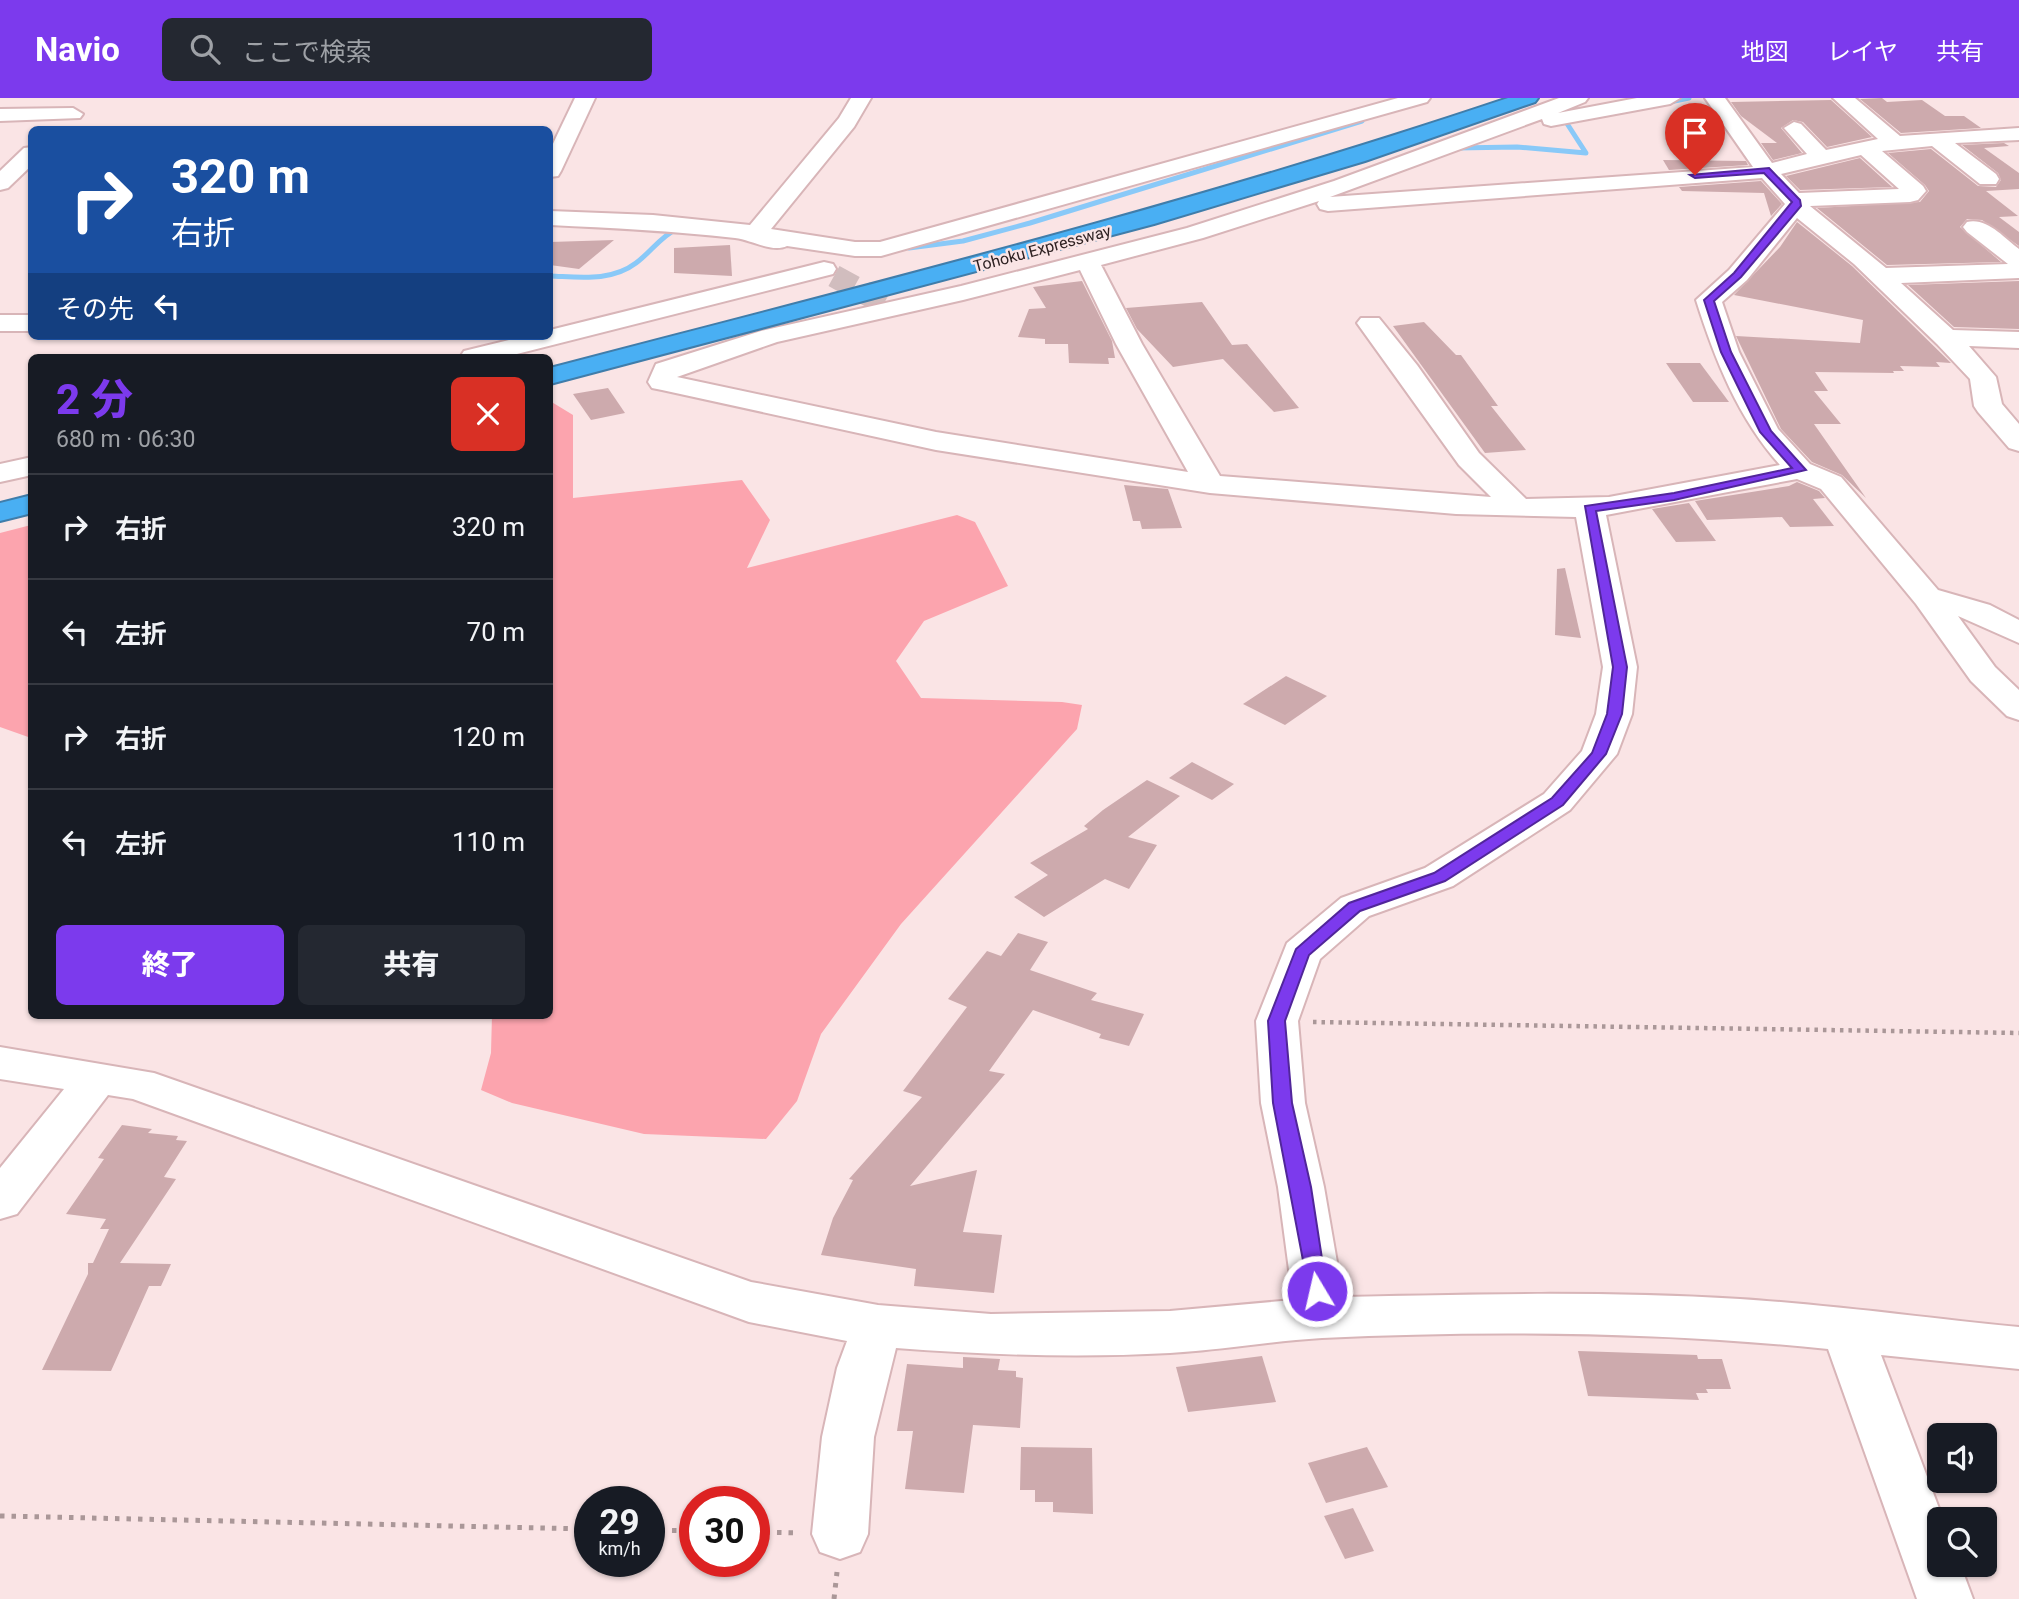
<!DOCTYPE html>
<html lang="ja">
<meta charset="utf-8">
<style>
body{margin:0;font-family:Roboto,"Noto Sans JP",sans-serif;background:#242831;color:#f1f3f6;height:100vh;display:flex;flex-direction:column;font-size:26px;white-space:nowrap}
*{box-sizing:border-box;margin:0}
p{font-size:23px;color:#9ea1a6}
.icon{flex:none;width:38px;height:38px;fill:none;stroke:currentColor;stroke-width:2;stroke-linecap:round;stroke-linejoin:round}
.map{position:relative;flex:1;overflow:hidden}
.drawer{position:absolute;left:28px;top:256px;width:525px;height:665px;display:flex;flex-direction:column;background:#171b24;border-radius:10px;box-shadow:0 2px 5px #0004}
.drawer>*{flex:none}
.banner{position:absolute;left:28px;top:28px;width:525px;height:214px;border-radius:10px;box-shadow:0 2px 5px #0004;background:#1a4fa0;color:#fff;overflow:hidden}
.buttons{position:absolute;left:1927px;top:1325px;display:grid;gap:14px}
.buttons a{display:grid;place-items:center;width:70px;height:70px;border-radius:10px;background:#171b24;box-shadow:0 2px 5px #0004;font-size:35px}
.speed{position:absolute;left:574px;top:1388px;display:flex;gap:14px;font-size:35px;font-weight:700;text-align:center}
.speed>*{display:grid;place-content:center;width:91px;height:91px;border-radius:50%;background:#171b24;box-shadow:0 2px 5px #0004;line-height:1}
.speed small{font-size:18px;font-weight:400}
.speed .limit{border:10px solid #d22;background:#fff;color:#111}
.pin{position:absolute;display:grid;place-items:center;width:60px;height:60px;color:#fff;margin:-72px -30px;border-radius:50% 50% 50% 0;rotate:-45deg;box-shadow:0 0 7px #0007}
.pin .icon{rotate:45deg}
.me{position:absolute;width:77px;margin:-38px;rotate:351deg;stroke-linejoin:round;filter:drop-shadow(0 0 5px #0008)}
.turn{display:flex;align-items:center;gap:24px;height:147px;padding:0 28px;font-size:32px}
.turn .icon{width:91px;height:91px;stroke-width:2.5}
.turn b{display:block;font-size:49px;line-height:60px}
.then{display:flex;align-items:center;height:66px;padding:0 28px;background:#0003;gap:14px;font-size:26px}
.round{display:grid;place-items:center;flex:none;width:74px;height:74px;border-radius:10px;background:#242831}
.headline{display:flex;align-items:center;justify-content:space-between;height:119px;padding:0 28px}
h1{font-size:42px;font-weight:800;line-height:52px;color:#7c3aed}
.button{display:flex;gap:14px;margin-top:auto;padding:14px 28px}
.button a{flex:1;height:80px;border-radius:10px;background:#7c3aed;color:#fff;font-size:28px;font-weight:800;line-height:80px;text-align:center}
.button a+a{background:#242831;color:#f1f3f6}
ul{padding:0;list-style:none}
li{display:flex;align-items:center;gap:21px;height:105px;padding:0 28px;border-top:2px solid #363941}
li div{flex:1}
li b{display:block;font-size:26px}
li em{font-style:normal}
header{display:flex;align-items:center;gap:42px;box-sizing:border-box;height:98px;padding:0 35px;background:#7c3aed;color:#fff}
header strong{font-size:33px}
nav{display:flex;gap:38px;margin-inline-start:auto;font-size:24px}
.search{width:490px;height:63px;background:#242831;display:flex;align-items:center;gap:18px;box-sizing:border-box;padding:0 24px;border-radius:10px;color:#9ea1a6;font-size:26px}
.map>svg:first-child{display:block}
.green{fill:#fca4ae}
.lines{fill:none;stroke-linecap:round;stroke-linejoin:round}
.stream{stroke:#89c9f8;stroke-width:5}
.building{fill:#cdaaad}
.minor-tunnel{stroke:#d1bdbe;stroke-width:23;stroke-dasharray:23 11;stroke-linecap:butt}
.minor-casing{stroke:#d8b5b8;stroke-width:4}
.highway-casing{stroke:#407daa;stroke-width:4}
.path-far1{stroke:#aa9798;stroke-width:4.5;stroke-dasharray:3.5 5;stroke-linecap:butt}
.path{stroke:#aa9798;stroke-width:5;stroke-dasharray:4.5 7;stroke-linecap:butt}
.minor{fill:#fff;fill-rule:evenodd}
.highway{fill:#49aff3;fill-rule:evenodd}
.route{fill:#7c3aed;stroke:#51269a;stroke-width:2}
.labels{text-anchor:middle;stroke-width:5;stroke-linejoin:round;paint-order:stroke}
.far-street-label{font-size:16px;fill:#2e2122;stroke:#fae4e5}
</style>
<header>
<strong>Navio</strong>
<div class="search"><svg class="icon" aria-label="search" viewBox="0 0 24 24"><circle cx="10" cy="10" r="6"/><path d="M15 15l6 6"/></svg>ここで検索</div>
<nav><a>地図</a><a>レイヤ</a><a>共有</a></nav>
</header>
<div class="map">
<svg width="2019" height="1501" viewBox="0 0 2019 1501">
<rect width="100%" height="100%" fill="#fae4e5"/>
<g class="green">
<polygon points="550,303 573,317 573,400 742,382 770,422 747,470 957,417 975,424 1008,488 924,523 896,563 921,600 1062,604 1082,607 1077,631 901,826 821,936 797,1003 766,1041 644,1036 512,1005 481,992 491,955 492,917 550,917"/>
<polygon points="31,427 32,427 31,640 0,629 0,435"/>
</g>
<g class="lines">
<g class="stream">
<polyline points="1665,5 1689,0"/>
<polyline points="1456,50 1517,49 1586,55 1566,24 1576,22"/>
<polyline points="909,150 963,143 1030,125 1362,23"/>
<path d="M550 178C579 179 611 184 636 165 651 154 660 139 678 130"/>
</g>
</g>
<g class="building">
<polygon points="1882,0 1887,4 1922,2 1945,18 1964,18 1981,30 1901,35 1860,1"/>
<polygon points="1831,2 1872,39 1827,49 1803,24 1793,22 1781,30 1802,55 1773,62 1761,45 1777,45 1741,18 1731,4"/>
<polygon points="2004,45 2009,48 1984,50 2019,75 2019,91 1986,93 2018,118 1999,119 2019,134 2019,148 1982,122 1967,121 1960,129 2001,164 1887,167 1817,110 1920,104 1929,93 1925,87 1888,55 1931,51 1978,88 1996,89 2001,82 1998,75 1962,47"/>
<polygon points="1860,60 1892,89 1800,92 1786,78"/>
<polygon points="1663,62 1746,63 1748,67 1669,72"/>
<polygon points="1761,83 1782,106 1771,118 1764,95 1682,93 1679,89"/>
<polygon points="1797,124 1852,168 1951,265 1936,264 1940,269 1900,268 1904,273 1893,273 1894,275 1815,274 1828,293 1814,293 1841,326 1814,326 1866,400 1842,377 1812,364 1781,331 1736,238 1860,245 1863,222 1734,197 1780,149"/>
<polygon points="614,142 579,171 550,167 550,144"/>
<polygon points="730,147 732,178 674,175 674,150"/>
<polygon points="1082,183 1112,243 1115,260 1108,260 1109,266 1069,265 1068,246 1045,246 1045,241 1018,239 1029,211 1046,210 1033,189"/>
<polygon points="2019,183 2019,231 1954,229 1908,187"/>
<polygon points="1202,204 1232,247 1247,246 1299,310 1274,314 1223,261 1173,269 1137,231 1126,210"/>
<polygon points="1424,224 1456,257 1461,257 1498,308 1491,308 1526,352 1485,355 1393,228"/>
<polygon points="1666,265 1700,265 1729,304 1693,304"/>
<polygon points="608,290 625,315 591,322 573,296"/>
<polygon points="1797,384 1819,393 1825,400 1813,401 1834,428 1790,429 1782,419 1707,422 1695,403 1789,388"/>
<polygon points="1124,387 1168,391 1182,430 1142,431 1140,423 1133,423"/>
<polygon points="1689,405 1716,443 1676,444 1652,411"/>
<polygon points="1565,470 1581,540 1555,537 1557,471"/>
<polygon points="1286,578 1327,598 1285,627 1243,606"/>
<polygon points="1192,664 1234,686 1212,702 1169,680"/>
<polygon points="1147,682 1180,698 1128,739 1157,747 1129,791 1105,781 1044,819 1014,799 1048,777 1030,765 1088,731 1084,728 1103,712"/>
<polygon points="1018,835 1048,844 1030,872 1097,895 1091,902 1144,916 1129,948 1099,940 1101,936 1033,912 989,973 1005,976 910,1088 977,1072 963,1134 1002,1137 994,1195 914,1188 916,1171 821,1157 833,1120 853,1082 849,1081 922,999 903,993 967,909 948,901 987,853 1001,858"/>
<polygon points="122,1027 152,1031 148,1035 178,1038 176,1042 187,1043 164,1079 176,1081 120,1165 171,1166 161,1188 149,1188 111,1273 42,1272 88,1176 88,1165 93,1165 109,1131 100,1131 106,1121 66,1116 104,1061 98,1060"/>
<polygon points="1578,1253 1697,1257 1698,1261 1722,1261 1731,1291 1706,1291 1708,1295 1696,1295 1699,1302 1588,1298"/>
<polygon points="1262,1258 1276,1304 1188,1314 1176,1269"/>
<polygon points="963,1259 1000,1261 998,1272 1016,1273 1016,1279 1023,1280 1020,1330 973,1327 964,1395 905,1391 913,1333 897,1333 907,1266 963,1270"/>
<polygon points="1021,1349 1092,1350 1093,1416 1053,1414 1053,1404 1035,1404 1035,1392 1020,1392"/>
<polygon points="1367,1349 1388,1389 1326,1405 1308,1365"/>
<polygon points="1353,1410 1374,1453 1345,1461 1324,1418"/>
</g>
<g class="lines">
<polyline class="minor-tunnel" points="834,178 892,210"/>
<g class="minor-casing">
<g id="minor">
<polygon points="575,0 595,0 561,73 558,78 550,79 550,52"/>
<path d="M851 0H871L854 29 771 131 855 144H880L1398 0H1430L1427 4 881 158H855L787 148C772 155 752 142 735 140 673 133 612 130 550 127V113L653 117 750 127 839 20Z"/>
<path d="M1559 0H1588L1585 4 1558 15 1637 0H1680L1670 6 1551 28 1544 26 1542 21 1330 99 1753 69 1705 0H1725L1772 65 1807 56 1784 30 1794 24 1801 26 1826 52 1878 41 1833 0H1855L1900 38 2019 30V42L1955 45 1996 76 1999 81 1996 86H1980L1932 48 1882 53 1923 88 1926 93 1918 102 1910 104 1810 108 1886 170 2008 166 1967 134 1963 129 1967 124C1987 119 2004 140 2019 151V180L1901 185 1953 232 2019 234V250L1969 248 1996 279 2002 306 2019 326V353L2009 350 1978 314 1974 308 1970 281 1937 246 1854 166 1797 120 1747 182 1722 204 1739 254 1778 331 1810 366 1841 379 1938 492 1990 507 2019 522V545L1958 518 1995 569 2019 592V622L2007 618 1971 583 1916 506 1821 391 1797 381 1606 417 1637 569 1632 616 1617 656 1570 712 1453 788 1369 818 1320 861 1298 923 1305 1005 1324 1089 1343 1199C1475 1196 1608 1193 1740 1201 1834 1207 1925 1220 2019 1229V1271L1881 1257 1943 1421H1939V1466H1960L1973 1501H1917L1828 1251C1661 1234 1491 1232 1322 1240 1271 1243 1221 1252 1170 1255 1078 1260 987 1257 896 1250L874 1339 868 1436 860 1454 840 1461 820 1454 812 1436 822 1339 837 1270 847 1243 749 1224 133 1001 108 997 17 1116 0 1121V1070L64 991 0 981V949L154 975 751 1184 878 1207 991 1216 1170 1213 1293 1202 1278 1089 1261 1005 1256 923 1287 845 1341 800 1425 770 1544 696 1582 653 1596 616 1603 569 1576 419 1456 416 1210 395 936 352 662 292 652 290 648 284 656 266 761 233 961 188 1187 130 1334 83ZM1861 57 1899 91 1799 95 1781 76ZM1762 80 1785 106 1729 172 1696 202C1715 262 1738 320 1780 367L1609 399 1526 401 1479 355 1417 267 1379 220H1361L1357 225 1459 367 1491 399 1220 378 1142 246 1101 167 1203 140 1319 103 1317 106 1320 111 1328 113ZM1080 172 1116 246 1188 374 936 334 677 279 777 244 963 202Z"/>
<polygon points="73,10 83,16 80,20 0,23 0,11"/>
<polygon points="32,49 32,67 8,90 0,92 0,73 24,50"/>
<polygon points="824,164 833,166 836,171 833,176 505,259 460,259 464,253 526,238 550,238 550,232"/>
<rect x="0" y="217" width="32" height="16"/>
<polygon points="32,359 32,377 0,384 0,366"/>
</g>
</g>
<g class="highway-casing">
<g id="highway">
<path d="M1508 0H1538L1535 4 1365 63 1154 126 550 286V270C871 186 1193 106 1508 0Z"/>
<polygon points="32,397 32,415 0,423 0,405"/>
</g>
</g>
<polyline class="path-far1" points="1313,924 2019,935"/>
<g class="path">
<polyline points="0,1418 590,1431"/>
<polyline points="649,1432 695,1433"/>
<polyline points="754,1434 800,1435"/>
<polyline points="834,1501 837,1474"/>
</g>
<use href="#minor" class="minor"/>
<use href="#highway" class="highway"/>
</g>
<polygon class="route" points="1769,70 1800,102 1801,108 1741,179 1714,203 1731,254 1771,333 1806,372 1674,402 1596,413 1627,569 1622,616 1606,656 1563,707 1445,783 1360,813 1309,857 1285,923 1292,1005 1311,1089 1327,1193 1324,1199 1310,1199 1273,1005 1268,923 1296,851 1349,805 1434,775 1552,700 1592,655 1607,616 1613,569 1585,408 1674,395 1792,370 1760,334 1721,254 1704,202 1734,175 1792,104 1764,75 1695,80 1690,77"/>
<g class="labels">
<g class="far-street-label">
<text transform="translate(1042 150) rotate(-15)" y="6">Tohoku Expressway</text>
</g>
</g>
</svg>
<div class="buttons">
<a><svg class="icon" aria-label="sound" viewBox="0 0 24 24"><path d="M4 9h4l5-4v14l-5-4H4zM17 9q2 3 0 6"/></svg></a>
<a><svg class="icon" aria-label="search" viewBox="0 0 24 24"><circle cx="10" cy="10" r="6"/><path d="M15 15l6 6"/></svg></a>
</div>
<div class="speed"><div>29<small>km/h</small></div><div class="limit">30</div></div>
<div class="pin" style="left:1695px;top:77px;background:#d93025"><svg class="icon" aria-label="arrive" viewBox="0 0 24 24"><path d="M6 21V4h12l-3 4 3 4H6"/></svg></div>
<svg class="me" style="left:1317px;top:1193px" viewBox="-20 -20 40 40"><circle r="17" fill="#7c3aed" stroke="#fff" stroke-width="3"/><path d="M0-11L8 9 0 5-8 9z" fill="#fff"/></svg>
<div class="banner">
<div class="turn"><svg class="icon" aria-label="right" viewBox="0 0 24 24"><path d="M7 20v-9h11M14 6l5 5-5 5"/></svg><div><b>320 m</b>右折</div></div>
<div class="then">その先<svg class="icon" aria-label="left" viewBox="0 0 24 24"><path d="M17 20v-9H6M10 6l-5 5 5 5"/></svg></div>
</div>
<section class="drawer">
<div class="headline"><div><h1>2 分</h1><p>680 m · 06:30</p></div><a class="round" style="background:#d93025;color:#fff"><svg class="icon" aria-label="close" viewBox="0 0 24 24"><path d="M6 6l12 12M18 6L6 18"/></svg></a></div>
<ul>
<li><svg class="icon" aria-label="right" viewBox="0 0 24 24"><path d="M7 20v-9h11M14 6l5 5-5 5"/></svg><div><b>右折</b></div><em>320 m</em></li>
<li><svg class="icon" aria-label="left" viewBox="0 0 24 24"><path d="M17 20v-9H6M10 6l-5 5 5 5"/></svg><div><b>左折</b></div><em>70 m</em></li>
<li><svg class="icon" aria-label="right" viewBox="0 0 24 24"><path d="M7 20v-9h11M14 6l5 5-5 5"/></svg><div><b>右折</b></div><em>120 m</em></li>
<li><svg class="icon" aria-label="left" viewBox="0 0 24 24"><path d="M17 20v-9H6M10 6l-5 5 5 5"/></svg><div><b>左折</b></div><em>110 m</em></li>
</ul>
<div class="button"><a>終了</a><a>共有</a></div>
</section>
</div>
